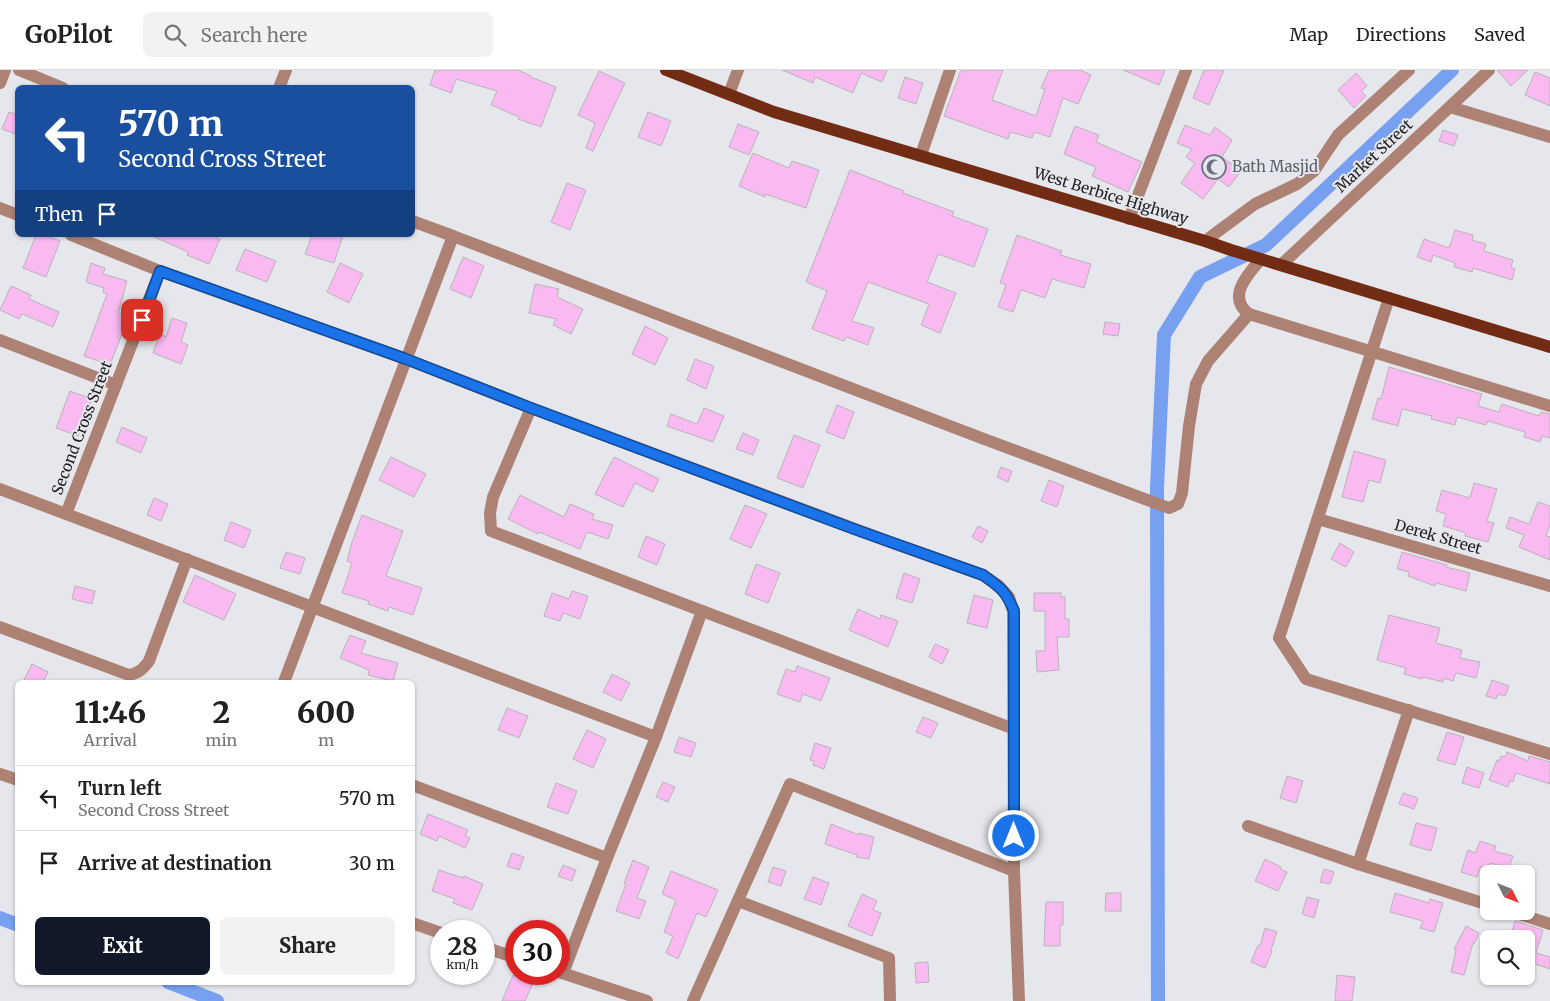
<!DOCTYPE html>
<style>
body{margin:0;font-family:Merriweather,serif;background:#f2f2f2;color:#222;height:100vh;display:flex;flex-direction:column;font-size:19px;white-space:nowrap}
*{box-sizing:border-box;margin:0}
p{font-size:16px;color:#767676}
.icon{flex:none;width:28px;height:28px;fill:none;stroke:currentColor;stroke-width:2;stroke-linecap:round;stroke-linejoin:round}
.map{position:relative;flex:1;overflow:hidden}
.drawer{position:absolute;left:15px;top:610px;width:400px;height:305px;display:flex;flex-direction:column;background:#fff;border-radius:8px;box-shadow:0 1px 4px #0004}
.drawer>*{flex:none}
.guide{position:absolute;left:15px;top:15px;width:400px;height:152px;border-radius:8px;box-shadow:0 1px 4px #0004;background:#1a4fa0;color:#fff;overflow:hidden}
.needle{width:32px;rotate:132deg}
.tools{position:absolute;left:1480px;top:795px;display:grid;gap:10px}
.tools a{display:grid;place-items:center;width:55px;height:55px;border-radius:8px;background:#fff;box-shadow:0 1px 4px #0004;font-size:25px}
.speed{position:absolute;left:430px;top:850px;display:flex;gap:10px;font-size:25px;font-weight:700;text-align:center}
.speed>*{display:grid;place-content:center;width:65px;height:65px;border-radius:50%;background:#fff;box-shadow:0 1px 4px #0004;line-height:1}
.speed small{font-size:12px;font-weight:400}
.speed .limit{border:8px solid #d22;background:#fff;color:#111}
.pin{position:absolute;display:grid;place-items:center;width:42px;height:42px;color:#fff;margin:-21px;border-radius:10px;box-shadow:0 2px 8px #0006}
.me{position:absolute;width:55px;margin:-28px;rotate:0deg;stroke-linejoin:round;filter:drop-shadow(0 0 4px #0008)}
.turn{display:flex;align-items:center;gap:18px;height:105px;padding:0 20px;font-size:22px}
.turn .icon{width:65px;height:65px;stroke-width:2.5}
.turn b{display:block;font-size:35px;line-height:42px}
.then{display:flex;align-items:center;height:48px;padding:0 20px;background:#0003;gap:10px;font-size:19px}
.eta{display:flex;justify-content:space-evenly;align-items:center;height:85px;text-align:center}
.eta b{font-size:30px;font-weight:800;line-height:35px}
.primary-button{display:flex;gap:10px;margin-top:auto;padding:10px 20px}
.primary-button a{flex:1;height:58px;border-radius:8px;background:#111827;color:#fff;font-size:20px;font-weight:800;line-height:58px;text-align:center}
.primary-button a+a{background:#f2f2f2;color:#222}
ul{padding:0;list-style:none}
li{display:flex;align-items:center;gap:15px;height:65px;padding:0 20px;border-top:1px solid #e0e0e0}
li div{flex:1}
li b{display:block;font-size:19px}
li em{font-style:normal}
header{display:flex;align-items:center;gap:30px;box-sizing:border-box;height:70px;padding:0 25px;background:#fff;border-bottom:1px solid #e0e0e0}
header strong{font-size:24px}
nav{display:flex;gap:28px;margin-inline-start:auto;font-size:18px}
.search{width:350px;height:45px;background:#f2f2f2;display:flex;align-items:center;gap:12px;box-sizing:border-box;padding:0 18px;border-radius:8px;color:#767676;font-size:19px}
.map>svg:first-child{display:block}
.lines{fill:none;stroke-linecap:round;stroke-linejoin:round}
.canal{stroke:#78a0f0;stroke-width:14}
.building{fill:#f9baf1;stroke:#b9b4b8}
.minor{stroke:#ad8275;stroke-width:12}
.major{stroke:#732c14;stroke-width:12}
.route-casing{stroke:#114b97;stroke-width:12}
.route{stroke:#1a73e8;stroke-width:9}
.labels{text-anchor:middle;stroke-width:4;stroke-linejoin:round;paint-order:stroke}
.street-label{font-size:15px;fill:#212123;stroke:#e6e7ed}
.worship-label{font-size:15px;fill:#5b616d;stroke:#e6e7ed;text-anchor:start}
</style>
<header>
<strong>GoPilot</strong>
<div class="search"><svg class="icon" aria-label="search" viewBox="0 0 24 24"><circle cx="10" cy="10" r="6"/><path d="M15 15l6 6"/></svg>Search here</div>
<nav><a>Map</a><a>Directions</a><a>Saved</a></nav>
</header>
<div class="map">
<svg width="1550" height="931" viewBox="0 0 1550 931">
<rect width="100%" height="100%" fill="#e6e7ed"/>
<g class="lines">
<g class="canal">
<polyline points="0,848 18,855"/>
<polyline points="168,912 217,931"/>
<polyline points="1158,931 1157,418 1164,265 1200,207 1266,175 1452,0"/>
</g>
</g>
<g class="building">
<polygon points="435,0 518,0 531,6 531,7 556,17 541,57 518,49 519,47 491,35 497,21 456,9 451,23 430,15"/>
<polygon points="782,0 887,0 882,12 861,3 853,23 815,7 813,13"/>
<polygon points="961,0 1003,0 992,30 1036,46 1045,19 1041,18 1049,0 1080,0 1091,5 1078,34 1063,28 1050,67 1034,62 1032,68 1010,62 1008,69 944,46"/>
<polygon points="1123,0 1165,0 1159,15"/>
<polygon points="1204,0 1224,0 1209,35 1193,28"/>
<polygon points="1497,0 1528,0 1511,16"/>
<polygon points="599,1 625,13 593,81 586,78 595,53 578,45"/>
<polygon points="1535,2 1550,8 1550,36 1525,25"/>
<polygon points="1356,3 1367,16 1361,21 1366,26 1354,38 1338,20"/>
<polygon points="905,7 923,13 916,34 898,28"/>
<polygon points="9,42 18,45 18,65 2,59"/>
<polygon points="648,42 671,51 661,76 638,67"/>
<polygon points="738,54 759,62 749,85 729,77"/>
<polygon points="1185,55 1210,65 1215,57 1232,70 1222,87 1241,101 1229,117 1218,109 1203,129 1181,113 1195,93 1186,87 1192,79 1177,73"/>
<polygon points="1075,56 1099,65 1096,72 1142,92 1128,122 1092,106 1096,97 1064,84"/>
<polygon points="1443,60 1458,65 1454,76 1439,71"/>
<polygon points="753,83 789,98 792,91 819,100 806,138 765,124 765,127 739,116"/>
<polygon points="850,100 904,121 903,123 954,142 952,146 988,159 974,197 938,184 927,212 956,223 940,263 921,255 929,234 868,212 852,251 874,258 868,275 846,267 844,271 812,259 827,221 806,212"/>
<polygon points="567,113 586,120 570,160 551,152"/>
<polygon points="1455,160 1473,165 1472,170 1486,174 1484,181 1513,190 1511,197 1515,199 1512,210 1473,198 1472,202 1454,197 1455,193 1433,185 1431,192 1417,187 1424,169 1449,178"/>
<polygon points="36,165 44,165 60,171 46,207 23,198"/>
<polygon points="150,165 210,165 220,169 209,194 187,185 188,182"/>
<polygon points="312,165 343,165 334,193 305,184"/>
<polygon points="1017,165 1062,181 1060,185 1091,194 1084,218 1052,209 1045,228 1021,220 1013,242 998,237 1006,215 1000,213"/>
<polygon points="245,179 276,191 267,212 236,200"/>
<polygon points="463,187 484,196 471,228 450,219"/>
<polygon points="91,193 105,198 103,204 127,211 118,244 128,248 110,295 84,286 107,224 103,222 104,218 86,212"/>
<polygon points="340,193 363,204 349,233 327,222"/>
<polygon points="535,214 559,219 557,227 583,239 571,264 553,255 556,249 529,243"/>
<polygon points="11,216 31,225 29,229 59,242 53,257 22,244 19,249 0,240"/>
<polygon points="172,248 187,253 181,272 188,275 181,294 153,283 160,264 166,267"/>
<polygon points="1105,252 1120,254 1118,266 1103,264"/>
<polygon points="645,256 668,268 655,295 632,284"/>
<polygon points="695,289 714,296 706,319 687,310"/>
<polygon points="1389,297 1482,324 1478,336 1499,342 1502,334 1539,346 1541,342 1550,344 1550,368 1542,366 1540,372 1524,367 1525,362 1488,351 1486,355 1457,347 1455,355 1431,349 1432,346 1402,339 1398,356 1372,349 1378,328 1381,329"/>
<polygon points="70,321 92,329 78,366 56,358"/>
<polygon points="837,335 854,342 844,369 826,362"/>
<polygon points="704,338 724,346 713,372 667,356 671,344 697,354"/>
<polygon points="122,357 147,368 141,383 116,372"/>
<polygon points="743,363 759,370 753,385 736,379"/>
<polygon points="794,365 820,375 803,418 777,408"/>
<polygon points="1354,381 1386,390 1380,413 1369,410 1363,432 1342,427"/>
<polygon points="391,387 426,404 414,427 379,410"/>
<polygon points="614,387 659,409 653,422 635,413 623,437 595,424"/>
<polygon points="1001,397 1012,401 1008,412 997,407"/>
<polygon points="1049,410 1064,416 1057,437 1041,431"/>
<polygon points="1474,413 1497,419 1487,451 1494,453 1488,472 1465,466 1466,463 1443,456 1446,444 1436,441 1442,420 1470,428"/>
<polygon points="520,425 564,447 570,434 594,444 592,449 613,455 608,469 587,462 580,479 539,462 538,464 508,449"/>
<polygon points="154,428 168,434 161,451 147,445"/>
<polygon points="1538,432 1550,436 1550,456 1546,466 1550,467 1550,490 1519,477 1524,465 1506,458 1510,447 1529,454"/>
<polygon points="745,435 767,444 751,478 730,469"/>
<polygon points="362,445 403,461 386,506 422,518 413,545 389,537 388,541 368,534 369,531 342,523 352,493 347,491 351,475"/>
<polygon points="231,452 251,460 244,478 224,470"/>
<polygon points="978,456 988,461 982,473 972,467"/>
<polygon points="646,466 665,474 657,495 638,487"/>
<polygon points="1340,473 1354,482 1346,497 1331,489"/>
<polygon points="286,482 305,488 300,504 280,498"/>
<polygon points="1402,482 1447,495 1446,497 1470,503 1466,521 1436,513 1435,516 1408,506 1409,502 1397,499"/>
<polygon points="756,494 780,503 768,533 745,524"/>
<polygon points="904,503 920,509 912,533 896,528"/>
<polygon points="195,505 236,524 224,550 183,532"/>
<polygon points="75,516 95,521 92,534 72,529"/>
<polygon points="572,521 588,526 580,549 563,543 560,551 544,546 552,523 569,529"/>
<polygon points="1034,523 1061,523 1061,527 1065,527 1065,549 1069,549 1069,567 1057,567 1059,600 1037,602 1036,581 1045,581 1045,541 1034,541"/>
<polygon points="974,525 993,530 987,558 967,553"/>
<polygon points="858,539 880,549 881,545 898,551 888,577 849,560"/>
<polygon points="1389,545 1440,558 1436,573 1462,580 1460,588 1480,592 1476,608 1456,603 1453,611 1443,608 1443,612 1423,607 1422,609 1404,604 1406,598 1377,590"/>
<polygon points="350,565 366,571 361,583 398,593 393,611 368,605 369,600 340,588"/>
<polygon points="935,574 949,580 942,594 929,587"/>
<polygon points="32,594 48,602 43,612 23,612"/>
<polygon points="797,596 830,608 821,631 803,624 800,632 777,624 786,599 795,602"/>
<polygon points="612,604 630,613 621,631 603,622"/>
<polygon points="1492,610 1509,616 1505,626 1498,624 1496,629 1486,626"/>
<polygon points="507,638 528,646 519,668 498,660"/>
<polygon points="923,647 938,653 931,668 916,662"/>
<polygon points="587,660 606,669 593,698 573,689"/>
<polygon points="1447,662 1464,667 1455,695 1437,690"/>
<polygon points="679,667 696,673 691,687 674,682"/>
<polygon points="815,673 831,678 824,699 813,695 814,691 810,690"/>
<polygon points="1507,682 1528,691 1529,686 1550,692 1550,714 1516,703 1513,712 1510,711 1508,717 1489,710 1497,690 1499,691 1501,686 1505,687"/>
<polygon points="1467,697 1484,703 1479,718 1462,713"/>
<polygon points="1287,706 1303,711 1296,733 1280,728"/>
<polygon points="663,712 675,717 668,732 656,727"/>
<polygon points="556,713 577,721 568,744 547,737"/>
<polygon points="1403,723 1418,728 1414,739 1399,734"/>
<polygon points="428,744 468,760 465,766 470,768 465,778 439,766 437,771 420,764"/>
<polygon points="1416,753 1437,758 1431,781 1410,775"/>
<polygon points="831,754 859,765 859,763 874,767 869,789 856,787 857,785 825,774"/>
<polygon points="1480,771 1496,776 1494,781 1513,786 1509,798 1490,793 1488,799 1480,797 1477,807 1461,802 1468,780 1475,783"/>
<polygon points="512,783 524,787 519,800 507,796"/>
<polygon points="1265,789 1281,797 1280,799 1287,802 1278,821 1255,811"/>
<polygon points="633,790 649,797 637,828 646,831 639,849 616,841 626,814 624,813"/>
<polygon points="563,795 576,800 572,811 558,806"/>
<polygon points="773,797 786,801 781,816 768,812"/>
<polygon points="1324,799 1334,802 1330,814 1320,812"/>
<polygon points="439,800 463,808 464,806 483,814 472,840 453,833 455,829 432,821"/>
<polygon points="671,801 718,820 706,847 697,843 678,889 666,883 673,866 664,862 676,830 662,824"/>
<polygon points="813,807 829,813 821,835 804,829"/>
<polygon points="1106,823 1121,823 1121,841 1105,841"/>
<polygon points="1395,823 1429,833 1430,829 1443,833 1434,862 1420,858 1423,851 1390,842"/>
<polygon points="862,824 877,831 873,840 881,843 872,866 848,856"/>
<polygon points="1307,827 1319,830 1314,848 1302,844"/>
<polygon points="1046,832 1063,832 1063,855 1060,855 1060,876 1044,876"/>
<polygon points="1515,851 1543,860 1536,883 1550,887 1550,899 1532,893 1529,905 1526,905 1526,869 1510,869"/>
<polygon points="1466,856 1479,863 1474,874 1473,873 1464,905 1451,902 1456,880 1454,879"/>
<polygon points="1265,858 1277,862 1271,880 1272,881 1265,898 1251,892 1258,875 1260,876"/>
<polygon points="928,892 929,912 916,913 915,893"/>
<polygon points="513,905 533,913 525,931 502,931"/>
<polygon points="1337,905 1355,907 1352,931 1335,931"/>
</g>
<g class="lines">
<g class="minor">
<polyline points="19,0 63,18"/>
<polyline points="0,13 5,0"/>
<polyline points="279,18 286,0"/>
<polyline points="729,24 738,0"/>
<polyline points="1450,37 1550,67"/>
<polyline points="921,85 950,0"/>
<polyline points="0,138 18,145"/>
<polyline points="1129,149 1186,0"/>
<polyline points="71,165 160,201 406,289 531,338 890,472 983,505 999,516 1009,527 1013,541 1014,801 1019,931"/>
<polyline points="453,166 984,369 1169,438 1178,434 1182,423 1189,356 1196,314 1208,291 1249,244"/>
<polyline points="1205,171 1255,134 1297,114 1314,101 1338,65 1409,0"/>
<path d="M1261 189C1248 204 1226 227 1249 244L1550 336"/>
<polyline points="1281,195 1489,0"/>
<polyline points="1389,228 1279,568 1306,609 1550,684"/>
<polyline points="0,270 116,315"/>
<polyline points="531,338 493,427 490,443 491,461 1014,659"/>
<polyline points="0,419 656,667"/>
<polyline points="66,444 160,201"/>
<polyline points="1318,449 1550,516"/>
<path d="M0 557 129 605C139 603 143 599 149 591L187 489"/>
<polyline points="284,612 453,166 412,151"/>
<polyline points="0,704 18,710"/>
<polyline points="412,715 607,788"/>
<polyline points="1248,756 1358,794 1489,835"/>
<polyline points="1358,794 1409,640"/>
<polyline points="738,831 889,888 890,931"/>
<polyline points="1510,841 1550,854"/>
<polyline points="412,853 441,863"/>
<polyline points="484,877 516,888"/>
<polyline points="559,902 647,931"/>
<polyline points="563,903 607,788 656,667 702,541"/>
<polyline points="693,931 790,714 1014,801"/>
</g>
<polyline class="major" points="666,0 774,42 1205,171 1231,180 1550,277"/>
</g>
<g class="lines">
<g class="route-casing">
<path id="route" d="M142 250 160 201 406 289 531 338 854 459 983 505C1000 517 1006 521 1014 541V766"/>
</g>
<use href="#route" class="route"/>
</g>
<defs>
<g id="mosque-ring" transform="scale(1.25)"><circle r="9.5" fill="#e6e7ed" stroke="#6b7280" stroke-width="1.5"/><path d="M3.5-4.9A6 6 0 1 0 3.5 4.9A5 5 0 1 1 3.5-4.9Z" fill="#6b7280"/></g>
</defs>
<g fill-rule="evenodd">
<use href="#mosque-ring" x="1214" y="97"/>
</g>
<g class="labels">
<g class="street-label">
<text transform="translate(1374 86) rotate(-43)" y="5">Market Street</text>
<text transform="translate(1111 126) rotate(17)" y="5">West Berbice Highway</text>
<text transform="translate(82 358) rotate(-69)" y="5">Second Cross Street</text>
<text transform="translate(1438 467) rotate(16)" y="5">Derek Street</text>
</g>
<g class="worship-label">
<text x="1232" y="102">Bath Masjid</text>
</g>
</g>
</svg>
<div class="tools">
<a><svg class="needle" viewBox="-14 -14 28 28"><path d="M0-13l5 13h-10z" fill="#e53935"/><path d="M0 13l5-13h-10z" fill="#767676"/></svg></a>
<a><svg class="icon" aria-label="search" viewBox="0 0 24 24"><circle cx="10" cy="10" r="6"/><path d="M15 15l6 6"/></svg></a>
</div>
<div class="speed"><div>28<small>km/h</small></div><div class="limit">30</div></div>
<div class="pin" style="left:142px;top:250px;background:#d93025"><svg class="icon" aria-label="arrive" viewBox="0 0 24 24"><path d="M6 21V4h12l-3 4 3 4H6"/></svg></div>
<svg class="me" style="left:1014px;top:766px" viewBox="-20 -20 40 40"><circle r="17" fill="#1a73e8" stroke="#fff" stroke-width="3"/><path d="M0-11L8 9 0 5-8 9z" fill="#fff"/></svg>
<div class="guide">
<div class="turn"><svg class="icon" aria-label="left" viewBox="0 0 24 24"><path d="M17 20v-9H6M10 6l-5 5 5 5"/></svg><div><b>570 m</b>Second Cross Street</div></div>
<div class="then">Then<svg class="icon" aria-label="arrive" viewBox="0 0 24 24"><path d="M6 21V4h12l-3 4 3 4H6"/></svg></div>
</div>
<section class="drawer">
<div class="eta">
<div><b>11:46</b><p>Arrival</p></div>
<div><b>2</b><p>min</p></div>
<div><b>600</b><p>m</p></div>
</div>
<ul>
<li><svg class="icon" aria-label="left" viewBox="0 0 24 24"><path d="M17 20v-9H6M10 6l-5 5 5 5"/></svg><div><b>Turn left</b><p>Second Cross Street</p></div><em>570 m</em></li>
<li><svg class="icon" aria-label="arrive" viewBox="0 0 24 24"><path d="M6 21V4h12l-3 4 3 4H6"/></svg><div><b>Arrive at destination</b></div><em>30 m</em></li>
</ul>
<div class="primary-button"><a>Exit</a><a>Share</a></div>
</section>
</div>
